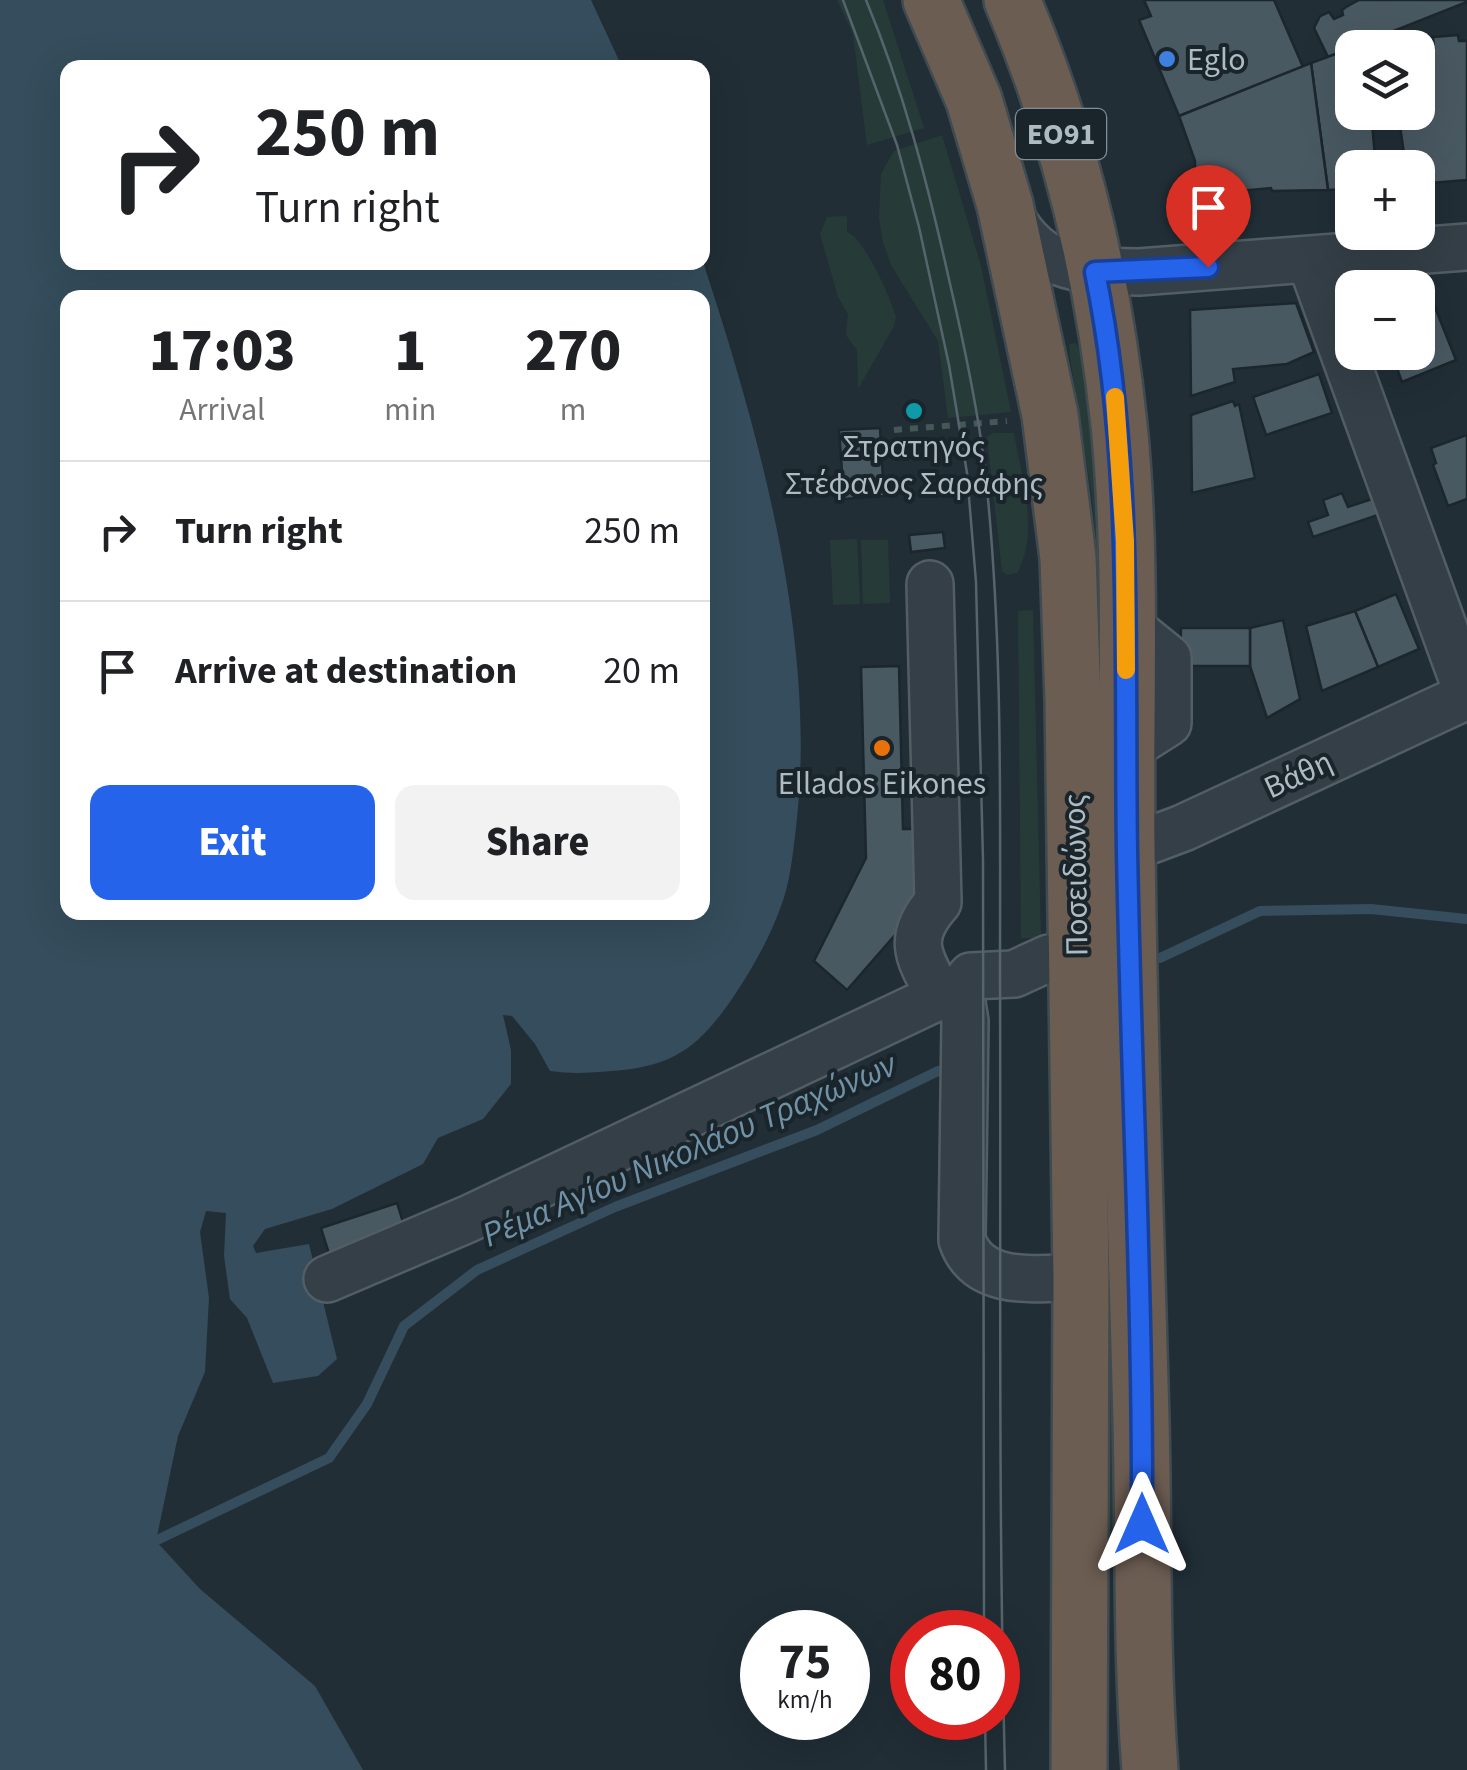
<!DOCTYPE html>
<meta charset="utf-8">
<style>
body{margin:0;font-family:"Source Sans 3",sans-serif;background:#f2f2f2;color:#202124;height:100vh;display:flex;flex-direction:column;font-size:38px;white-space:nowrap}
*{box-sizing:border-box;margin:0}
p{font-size:32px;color:#757577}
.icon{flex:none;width:55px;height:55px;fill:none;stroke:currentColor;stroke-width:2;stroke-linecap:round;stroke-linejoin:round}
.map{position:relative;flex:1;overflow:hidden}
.panel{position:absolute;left:60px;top:290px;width:650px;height:630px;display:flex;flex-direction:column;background:#fff;border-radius:20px;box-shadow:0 10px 40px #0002}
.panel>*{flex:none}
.top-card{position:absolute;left:60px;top:60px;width:650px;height:210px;border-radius:20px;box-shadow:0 10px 40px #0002;background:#fff;color:#202124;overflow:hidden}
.fabs{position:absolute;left:1335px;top:30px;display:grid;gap:20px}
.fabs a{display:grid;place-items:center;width:100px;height:100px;border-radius:20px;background:#fff;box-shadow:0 10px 40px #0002;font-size:50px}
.speed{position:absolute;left:740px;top:1610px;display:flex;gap:20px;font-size:50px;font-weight:700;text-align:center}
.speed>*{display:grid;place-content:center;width:130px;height:130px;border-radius:50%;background:#fff;box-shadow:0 10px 40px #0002;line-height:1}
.speed small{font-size:25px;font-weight:400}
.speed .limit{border:15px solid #d22;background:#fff;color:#111}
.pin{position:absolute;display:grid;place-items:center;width:85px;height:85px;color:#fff;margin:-102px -42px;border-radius:50% 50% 50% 0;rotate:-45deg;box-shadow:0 0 10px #0007}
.pin .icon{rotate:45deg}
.me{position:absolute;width:110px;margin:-55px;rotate:0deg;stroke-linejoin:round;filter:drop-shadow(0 0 8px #0008)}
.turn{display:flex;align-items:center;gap:35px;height:210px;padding:0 30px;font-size:45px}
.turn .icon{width:130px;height:130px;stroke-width:2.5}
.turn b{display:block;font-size:70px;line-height:85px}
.eta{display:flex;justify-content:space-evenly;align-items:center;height:170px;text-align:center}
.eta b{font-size:60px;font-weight:800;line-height:70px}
.cta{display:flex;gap:20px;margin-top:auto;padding:20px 30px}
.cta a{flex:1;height:115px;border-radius:20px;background:#2563eb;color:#fff;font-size:40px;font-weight:800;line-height:115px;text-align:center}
.cta a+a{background:#f2f2f2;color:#202124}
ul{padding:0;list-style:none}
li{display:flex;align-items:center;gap:30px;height:140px;padding:0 30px;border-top:2px solid #e0e0e0}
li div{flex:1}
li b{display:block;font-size:38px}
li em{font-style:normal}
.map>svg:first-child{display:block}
.green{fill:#263b37}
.water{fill:#354d5c;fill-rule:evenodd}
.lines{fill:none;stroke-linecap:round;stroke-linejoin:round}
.stream{stroke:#354d5c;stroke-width:10}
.building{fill:#495962;stroke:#1c262d;stroke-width:2.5}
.minor-casing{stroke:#525d64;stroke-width:50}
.highway-casing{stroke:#3f4a51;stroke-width:60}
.path{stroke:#445856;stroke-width:6;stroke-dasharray:8 8;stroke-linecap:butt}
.minor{stroke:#343f47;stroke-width:45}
.highway{stroke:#6c5d52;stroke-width:55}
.tram{stroke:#56646e;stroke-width:2.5}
.route-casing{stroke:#184099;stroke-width:25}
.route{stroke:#2563eb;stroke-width:18}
.slow{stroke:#f59e0b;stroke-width:18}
.shop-dot{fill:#3f7fe0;stroke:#1a242b;stroke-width:4}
.culture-dot{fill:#0f9aa8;stroke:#1a242b;stroke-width:4}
.food-dot{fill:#e8710a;stroke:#1a242b;stroke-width:4}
.labels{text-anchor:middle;stroke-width:8;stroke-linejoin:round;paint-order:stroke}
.shield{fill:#1a242b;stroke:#828e95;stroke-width:2.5}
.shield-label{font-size:30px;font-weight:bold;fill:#aebbc3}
.poi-label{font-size:32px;fill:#aebbc3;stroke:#1a242b}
.street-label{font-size:32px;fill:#aebbc3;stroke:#1a242b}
.water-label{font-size:35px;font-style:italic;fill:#7092a6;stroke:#1a242b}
</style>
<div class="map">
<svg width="1467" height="1770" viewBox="0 0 1467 1770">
<rect width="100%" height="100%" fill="#212e36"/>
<g class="green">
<polygon points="837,0 883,0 924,128 867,145 853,34"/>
<polygon points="942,135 981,266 1011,412 948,418 938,341 891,265 883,242 879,218 881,174 894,151"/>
<path d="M847 216V232C865 239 890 297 896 317L894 326 858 389 857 350 846 335 848 314 838 297 820 234 827 217Z"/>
<polygon points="1076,343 1081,354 1095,443 1101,587 1091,490 1070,358 1069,344"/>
<path d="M993 433H1014C1021 476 1040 533 1017 573L1007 575 1002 571 987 437Z"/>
<polygon points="857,539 860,604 833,605 830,540"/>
<polygon points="861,540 888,540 890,603 863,604"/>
<polygon points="1033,610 1041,938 1021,938 1018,611"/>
<polygon points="1105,1008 1121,1563 1109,1563"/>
</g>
<path class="water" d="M0 0H591L622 67 68 68V262H703C760 435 818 645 796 827 793 854 790 884 780 909 769 939 752 969 734 996 699 1047 674 1067 611 1071 590 1073 571 1074 550 1071L535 1044 512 1016 503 1015 511 1050V1084L483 1119 438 1138 423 1164 332 1209 265 1229 253 1246 256 1253 309 1244 337 1359 318 1376 273 1383 247 1318 230 1299 224 1256 226 1213 206 1211 200 1232 209 1298 205 1372 178 1436 156 1541 200 1589 315 1686 363 1770H0ZM68 298H702V912H68Z"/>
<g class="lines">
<g class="stream">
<polyline points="1160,958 1260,911 1371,909 1467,919"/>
<polyline points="155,1541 329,1458 367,1404 404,1326 477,1270 615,1207 817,1130 938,1071"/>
</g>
</g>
<g class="building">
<polygon points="1144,0 1274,0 1303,67 1179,116 1139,20 1151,16"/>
<polygon points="1359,0 1467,0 1467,2 1328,57 1314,28 1320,16 1329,12 1334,19 1343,15 1342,10 1346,7"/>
<polygon points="1458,35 1459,41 1467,41 1467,180 1418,184 1418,168 1406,168 1398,112 1418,112 1418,49 1434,48 1433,37"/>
<polygon points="1352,48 1352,112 1371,112 1376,168 1352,168 1352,189 1328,190 1311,63"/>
<polygon points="1311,63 1328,190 1272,191 1271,188 1195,195 1195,161 1179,116"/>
<polygon points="1431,297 1456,360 1402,382 1391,352 1418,352 1418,298"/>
<polygon points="1296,303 1314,352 1287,364 1233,369 1235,382 1191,396 1190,310"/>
<polygon points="1319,374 1332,413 1266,435 1253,397"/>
<polygon points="1233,401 1235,406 1239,404 1255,478 1192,493 1191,415"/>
<polygon points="880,428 884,496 844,499 839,430"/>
<polygon points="1467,435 1467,499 1448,506 1433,465 1436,463 1431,448"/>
<polygon points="1342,493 1348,507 1372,499 1378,515 1313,537 1308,522 1328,515 1323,500"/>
<polygon points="943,532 945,548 911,552 909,535"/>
<polygon points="1396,594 1419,649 1378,667 1355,611"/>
<polygon points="1355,611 1378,667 1322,691 1306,626"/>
<polygon points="1283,620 1300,699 1267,718 1250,666 1250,628"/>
<polygon points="1181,628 1250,628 1250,666 1180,666"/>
<polygon points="899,666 903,829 917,829 922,904 847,990 814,961 866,858 861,667"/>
<polygon points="397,1203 407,1235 331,1260 321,1228"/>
</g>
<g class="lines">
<g class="minor-casing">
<g id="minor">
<path d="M1006 207C1034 268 1078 272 1139 272L1467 247"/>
<polyline points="1310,260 1467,692"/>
<path d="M930 584 938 902C905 939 919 958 940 996"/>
<polyline points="1126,624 1168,658 1168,723 1127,749"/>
<polyline points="1127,849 1183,828 1467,696"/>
<polyline points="955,996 971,976 1014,974 1049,958"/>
<path d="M327 1279 468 1219 940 996H955L962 1003 965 1021 962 1240C979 1289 1039 1278 1081 1277"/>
</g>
</g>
<g class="highway-casing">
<g id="highway">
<polyline points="931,0 974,100 1005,205 1050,415 1068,558 1073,701 1081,1277 1079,1770"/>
<path d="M1012 0C1070 135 1104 279 1119 425 1133 564 1125 706 1127 846 1129 1038 1136 1229 1141 1420 1144 1537 1141 1653 1150 1770"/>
</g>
</g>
<polyline class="path" points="894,430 1007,421"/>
<use href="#minor" class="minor"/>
<use href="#highway" class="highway"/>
<g class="tram">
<polyline points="843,0 897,145 919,227 949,365 967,473 976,582 983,860 984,1632"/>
<path d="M866 0C903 89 927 181 948 275 963 339 977 403 985 469 1003 635 1000 804 1000 971 1001 1237 998 1504 1005 1770"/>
<polyline points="985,1718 986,1770"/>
</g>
</g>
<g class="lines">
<g class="route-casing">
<path id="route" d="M1142 1524C1143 1299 1131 1075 1127 851 1124 657 1134 463 1095 272L1208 267"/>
</g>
<use href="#route" class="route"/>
<polyline class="slow" points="1115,397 1125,541 1126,670"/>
</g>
<circle class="shop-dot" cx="1167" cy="59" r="10"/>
<circle class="culture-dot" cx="914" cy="411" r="10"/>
<circle class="food-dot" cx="882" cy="748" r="10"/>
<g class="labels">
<rect class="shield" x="1016" y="109" width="90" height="50" rx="8"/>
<g class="shield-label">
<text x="1061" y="144">ΕΟ91</text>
</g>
<g class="poi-label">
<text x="1187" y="70" text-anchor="start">Eglo</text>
<text x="914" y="457">Στρατηγός<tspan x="914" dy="37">Στέφανος Σαράφης</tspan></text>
<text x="882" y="794">Ellados Eikones</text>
</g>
<g class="street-label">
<text transform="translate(1298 774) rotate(-25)" y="11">Βάθη</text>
<text transform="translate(1075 875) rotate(-91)" y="11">Ποσειδώνος</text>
</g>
<g class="water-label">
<text transform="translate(689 1149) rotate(-23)" y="12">Ρέμα Αγίου Νικολάου Τραχώνων</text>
</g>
</g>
</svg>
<div class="fabs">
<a><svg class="icon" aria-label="layers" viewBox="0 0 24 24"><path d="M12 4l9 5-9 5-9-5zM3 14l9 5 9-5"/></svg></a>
<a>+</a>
<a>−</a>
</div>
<div class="speed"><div>75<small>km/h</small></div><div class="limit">80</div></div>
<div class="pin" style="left:1208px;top:267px;background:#d93025"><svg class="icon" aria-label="arrive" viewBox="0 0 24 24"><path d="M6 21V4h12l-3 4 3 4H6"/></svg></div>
<svg class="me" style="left:1142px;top:1524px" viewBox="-20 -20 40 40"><path d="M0-17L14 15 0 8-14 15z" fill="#2563eb" stroke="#fff" stroke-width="4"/></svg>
<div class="top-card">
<div class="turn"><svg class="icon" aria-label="right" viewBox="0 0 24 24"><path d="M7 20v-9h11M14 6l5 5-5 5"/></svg><div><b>250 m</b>Turn right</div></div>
</div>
<section class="panel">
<div class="eta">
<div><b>17:03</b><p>Arrival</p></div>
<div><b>1</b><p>min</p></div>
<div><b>270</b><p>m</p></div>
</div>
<ul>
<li><svg class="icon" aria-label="right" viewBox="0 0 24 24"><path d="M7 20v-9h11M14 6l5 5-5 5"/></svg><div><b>Turn right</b></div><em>250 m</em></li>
<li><svg class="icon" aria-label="arrive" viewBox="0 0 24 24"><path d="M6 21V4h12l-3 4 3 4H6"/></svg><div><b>Arrive at destination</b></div><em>20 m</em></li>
</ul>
<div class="cta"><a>Exit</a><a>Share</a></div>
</section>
</div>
